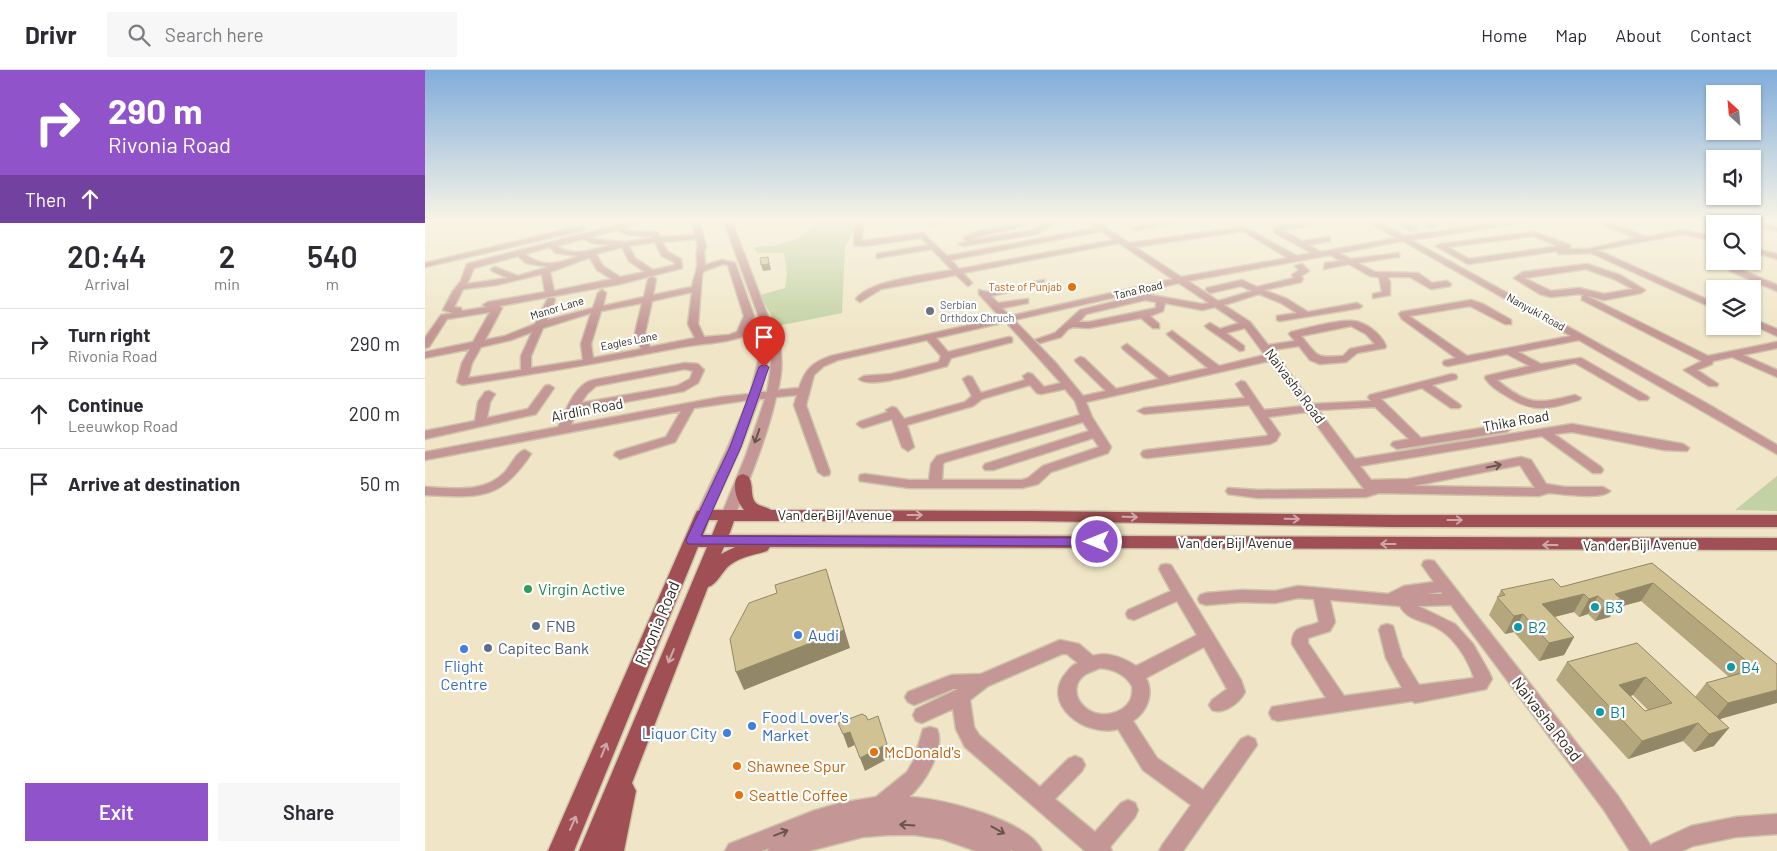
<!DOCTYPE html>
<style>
body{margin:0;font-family:Barlow,sans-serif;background:#f7f7f7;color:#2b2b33;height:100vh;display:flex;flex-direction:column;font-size:19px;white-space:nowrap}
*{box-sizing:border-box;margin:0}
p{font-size:16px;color:#7c7c81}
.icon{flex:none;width:28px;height:28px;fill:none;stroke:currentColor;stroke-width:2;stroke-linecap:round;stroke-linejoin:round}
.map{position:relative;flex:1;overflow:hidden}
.side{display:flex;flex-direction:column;background:#fff;width:425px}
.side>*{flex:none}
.guide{background:#9053ca;color:#fff;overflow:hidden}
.needle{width:32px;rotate:334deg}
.tools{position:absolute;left:1281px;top:15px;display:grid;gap:10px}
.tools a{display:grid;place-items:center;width:55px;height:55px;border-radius:0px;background:#fff;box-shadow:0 1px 4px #0004;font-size:25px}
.pin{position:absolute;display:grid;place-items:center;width:42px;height:42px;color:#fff;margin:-51px -21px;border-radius:50% 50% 50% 0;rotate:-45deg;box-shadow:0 0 5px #0007}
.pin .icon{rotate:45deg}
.me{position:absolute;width:55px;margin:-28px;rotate:270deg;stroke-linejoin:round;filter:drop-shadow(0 0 4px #0008)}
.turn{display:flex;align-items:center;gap:18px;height:105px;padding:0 25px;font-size:22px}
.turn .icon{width:65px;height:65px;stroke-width:2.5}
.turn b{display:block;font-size:35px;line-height:42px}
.then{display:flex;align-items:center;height:48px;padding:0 25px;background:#0003;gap:10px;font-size:19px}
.eta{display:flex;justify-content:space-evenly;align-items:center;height:85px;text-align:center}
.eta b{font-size:30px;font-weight:600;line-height:35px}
.cta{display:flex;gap:10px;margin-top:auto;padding:10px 25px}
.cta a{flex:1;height:58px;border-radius:0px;background:#9053ca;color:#fff;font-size:20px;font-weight:600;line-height:58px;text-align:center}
.cta a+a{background:#f7f7f7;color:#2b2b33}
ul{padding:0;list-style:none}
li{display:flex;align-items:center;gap:15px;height:70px;padding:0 25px;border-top:1px solid #e1e1e2}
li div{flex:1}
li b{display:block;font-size:19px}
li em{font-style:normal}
header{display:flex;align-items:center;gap:30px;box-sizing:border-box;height:70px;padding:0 25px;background:#fff;border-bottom:1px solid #e1e1e2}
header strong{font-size:24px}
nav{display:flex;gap:28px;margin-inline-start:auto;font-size:18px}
.search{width:350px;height:45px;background:#f7f7f7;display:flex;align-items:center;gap:12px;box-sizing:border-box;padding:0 18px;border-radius:0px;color:#7c7c81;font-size:19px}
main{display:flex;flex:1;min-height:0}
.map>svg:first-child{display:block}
.green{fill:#c3d2a4}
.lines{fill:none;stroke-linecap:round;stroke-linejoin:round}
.minor-casing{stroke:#cdc4a9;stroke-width:3}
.major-casing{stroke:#cdc4a9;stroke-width:3}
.minor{fill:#c49696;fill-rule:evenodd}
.major{fill:#a05054;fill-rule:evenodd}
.wall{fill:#b4a77e;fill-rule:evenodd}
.shaded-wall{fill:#928867}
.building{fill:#d1c293;stroke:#928867;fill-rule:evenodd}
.oneway{stroke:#69554e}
.oneway2{stroke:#d0a8aa}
.route{fill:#9053ca;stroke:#5e3683}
.food-dot{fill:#e8710a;stroke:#fff;stroke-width:2}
.worship-dot{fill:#6b7280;stroke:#fff;stroke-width:2}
.leisure-dot{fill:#2e9e5b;stroke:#fff;stroke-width:2}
.culture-dot{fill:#0f9aa8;stroke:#fff;stroke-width:2}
.service-dot{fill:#5c6f8a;stroke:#fff;stroke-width:2}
.shop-dot{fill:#3f7fe0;stroke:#fff;stroke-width:2}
.labels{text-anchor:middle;stroke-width:4.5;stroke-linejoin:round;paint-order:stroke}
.far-food-label{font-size:11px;fill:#c56008;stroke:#fff;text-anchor:end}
.far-street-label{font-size:11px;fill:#2d291e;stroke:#fff}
.far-worship-label{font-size:11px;fill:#5b616d;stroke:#fff;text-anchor:start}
.street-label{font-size:14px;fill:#2d291e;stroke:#fff}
.near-leisure-label{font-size:16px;fill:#27864d;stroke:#fff;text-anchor:start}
.near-culture-label{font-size:16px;fill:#0d838f;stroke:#fff;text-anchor:start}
.near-street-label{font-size:16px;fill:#2d291e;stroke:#fff}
.near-service-label{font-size:16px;fill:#4e5e75;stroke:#fff;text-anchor:start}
.near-shop-label{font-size:16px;fill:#366cbe;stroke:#fff;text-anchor:start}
.near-food-label{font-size:16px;fill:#c56008;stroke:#fff;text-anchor:start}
</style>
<header>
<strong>Drivr</strong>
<div class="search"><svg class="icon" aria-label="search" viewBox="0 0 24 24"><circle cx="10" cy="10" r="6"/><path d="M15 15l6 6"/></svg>Search here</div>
<nav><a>Home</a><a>Map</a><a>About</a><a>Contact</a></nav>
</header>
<main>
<section class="side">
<div class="guide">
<div class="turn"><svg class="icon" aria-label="right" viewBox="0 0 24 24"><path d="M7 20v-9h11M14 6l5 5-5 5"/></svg><div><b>290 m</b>Rivonia Road</div></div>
<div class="then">Then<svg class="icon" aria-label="ahead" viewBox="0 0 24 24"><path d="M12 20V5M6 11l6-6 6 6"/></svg></div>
</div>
<div class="eta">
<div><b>20:44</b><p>Arrival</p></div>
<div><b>2</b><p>min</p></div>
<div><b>540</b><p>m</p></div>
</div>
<ul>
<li><svg class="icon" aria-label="right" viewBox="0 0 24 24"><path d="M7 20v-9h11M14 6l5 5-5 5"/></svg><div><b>Turn right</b><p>Rivonia Road</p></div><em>290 m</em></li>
<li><svg class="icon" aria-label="ahead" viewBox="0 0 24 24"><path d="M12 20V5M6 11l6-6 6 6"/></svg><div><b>Continue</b><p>Leeuwkop Road</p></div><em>200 m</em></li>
<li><svg class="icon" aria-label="arrive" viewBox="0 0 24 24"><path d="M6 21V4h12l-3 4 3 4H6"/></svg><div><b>Arrive at destination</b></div><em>50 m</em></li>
</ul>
<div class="cta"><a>Exit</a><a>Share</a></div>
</section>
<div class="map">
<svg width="1352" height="781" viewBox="0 0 1352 781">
<rect width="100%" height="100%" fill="#f0e6c7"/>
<g class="green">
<path d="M393 149H434L420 178 417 243 352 256 335 225 360 218 362 204 359 183H332L329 177C357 175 375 174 393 149Z"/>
<polygon points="1352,406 1352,441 1310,440"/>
</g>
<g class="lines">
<g class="minor-casing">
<g id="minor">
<path d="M215 149H227L199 158 205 161 232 162 235 167 270 165 266 149H274L281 177 279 181 280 195 297 190 310 193 329 246 319 266C299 274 274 273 252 278 180 292 109 304 37 315L32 312 37 293 45 279 0 288V282L48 272 65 242 22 249 4 277 0 278V268L16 245 28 243 18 240 28 221 36 211 42 194ZM192 160 203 165 226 166 227 168 200 172 169 169 165 167ZM158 169 167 173 185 175C168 179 148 188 132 176ZM271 169 273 177C270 184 273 190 272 197 271 204 268 210 267 217L228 225 231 209 227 206 223 209 219 227 178 236 181 223 177 220 173 223 168 238 122 250 130 230 129 228H123L110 254 80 266 60 270 77 238 74 236 195 214 257 198 256 189 243 182 237 172ZM230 172 237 186 249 192 250 195 228 200 210 188 204 176ZM125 177 131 183 153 186C134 194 117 198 100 184ZM197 177 204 191 220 202 195 207 178 196 171 184ZM93 186 101 193 123 197 93 206 70 197 66 199 67 201 83 208 42 214 49 198ZM163 188H165L172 200 187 209 129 221 125 202ZM298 194 303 195 319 246 312 262 304 265 279 267 273 254 277 204 279 201ZM117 204 120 222 63 232 58 235 61 237 37 241 36 238 29 237 38 219 71 215ZM267 222 263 254 270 268 225 277 220 263 227 231ZM217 233 210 263 216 279 168 288 166 274 176 241ZM166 243 156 274 158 290 106 298V286L118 258ZM107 262 96 286V300L43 308 47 293 56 277 86 270Z"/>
<path d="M298 149H306L347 257C359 276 358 299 353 320L374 318C381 298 387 293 406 286L576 248 554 224V220L562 222 619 210V214L566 226 573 233 603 229V233L577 238 585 246 748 209 694 173 538 203 547 213 543 216 531 205 456 219 435 232 431 229C445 210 502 205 527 200L507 179 452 188V184L503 175 496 168 439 176 429 175 430 157 435 149H442L438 157 436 171 498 163 522 186 671 158 659 149H667L704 173 819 157 872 186 887 183 850 163 849 161 852 156 889 151V155L857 160 877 171 905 167V171L883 175 896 182 971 168 940 149H949L980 166 1099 149H1118L986 170 1281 333 1352 375V384L1154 270 1093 282 1116 294 1156 288 1222 326 1224 328 1222 330H1214L1150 293 1072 310C1103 336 1113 334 1150 325L1156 328 1154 330C1123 339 1109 344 1080 325 1072 320 1065 316 1060 308L1061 306 1105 296 1082 284 1023 296 1019 295 1018 293 1019 291 1031 288 977 249 974 244 976 242 1046 230 1058 234 1086 250V254H1080L1045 236 984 246 1042 286 1146 266 978 171 914 183 926 189 974 183V187H971L933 193 950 202 993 203 1007 213 1022 211 1026 214 1025 216 1006 219 985 207H963L965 212V225L948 228V224L957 222 954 207 945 206 924 194 899 199 900 193 916 191 905 185 763 211 793 231 827 221 816 216 785 223 781 220 782 218 817 210 832 217 869 208 867 205 874 200 870 196 877 194 884 201 876 206 878 209 876 212 839 220 862 229 883 242 932 233 937 236 935 238 855 251 852 250V246L872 243 856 233 834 224 799 235 825 252 843 275 870 271 864 264 866 262C879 259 915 249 928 251 941 252 956 264 961 276L960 278 932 283 921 292 895 294 885 290 874 276 847 280 888 334 946 331 943 327 945 325 1027 304 1031 305 1032 307 1031 309 1007 315 1034 334 1036 336 1034 338H1026L997 318 956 329 996 368 1081 354 1087 358 1081 362 972 379 966 375 968 372 984 369 950 337 893 340 930 389 1147 354 1258 374 1264 378 1262 381 1239 380 1147 362 1129 364 1176 397 1178 400 1176 403H1168L1117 366 935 396 946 410 983 409 1096 387 1106 390 1121 414 1140 417H1178L1185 421C1177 430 1138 424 1125 423 1121 423 1118 425 1114 426L954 423 941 427 833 428 803 424 801 421 803 418 833 420 939 419 882 342 843 347 855 364 851 371 845 374 722 388 718 387 716 384 718 381 722 380 842 366 843 364 824 335 719 344 713 341 719 338 820 328 811 314 816 311 820 312 839 340 878 336 844 291 661 332 667 347 686 377 683 383 626 402 613 414 597 418H484L435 411 434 408 435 405 440 404 484 410H504L506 394 512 386 655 345 650 331 640 319 616 324 612 323 605 315 557 329 548 336 482 355 489 377 483 381 477 377 467 349 438 358 434 356 432 354 434 352 463 342 461 340 467 337 471 338 479 349 540 332 547 326 538 309 543 306 547 307 556 323 600 310 598 306 603 303 607 304 619 317 636 313 581 252 511 268 523 282 584 267 587 268V272L526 288 522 296C505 300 445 320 434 309L439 306 466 304 514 292 516 286 502 270 413 290 399 296 389 305 381 335 405 402 404 405 399 406 393 402 369 335 372 325 351 327C342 368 325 407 310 446L308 449H298L296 446 321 385 340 329H334L316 377 285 445 283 448H273L271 445 303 377 323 330 269 338 250 372 195 389 189 385 191 382 241 367 256 341 0 390V382L133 357C141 341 149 315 168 310L260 293 273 294 279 300 273 313 259 321 152 341 146 355 296 327 325 324 335 284 338 258ZM676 161 689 170 534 199 526 190ZM818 161 863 188 756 207 710 177ZM754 213 784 233 777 234 720 224 655 240 630 263 610 270 615 273 636 267 643 259 648 257 664 258 716 248 728 258H734V254L725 246 738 241 740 233 777 240 790 237 814 253 795 259 785 253 780 256 782 258 815 281 819 280V276L801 263 820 258 840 285 794 296 747 261 742 264 744 266 783 298 744 307 702 274 697 277 698 279 734 309 691 319 659 288 655 287 650 290 651 292 681 321 658 326 630 292 589 250ZM720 230 731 232V238L664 252H654L661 244ZM926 256 941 264 950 274 925 279 918 286C889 288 894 287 876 266ZM346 275C347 291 345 307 342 322H336ZM260 299 268 301 265 309 252 316 156 333 162 324 171 316ZM658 352 664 361 560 394 558 397 560 400H568L668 368 674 377 618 396 603 408 597 410H517L518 394 520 392ZM1095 395 1110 418 988 416Z"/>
<polygon points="514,149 530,149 505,155 501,153"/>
<polygon points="626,149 637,149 612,164 538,176 534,174 542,171 539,169 540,167 553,161 594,154 598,156 558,165 546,170 608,160"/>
<polygon points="749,149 765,149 711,160 707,158"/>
<polygon points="967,149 976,149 992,159 985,161"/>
<polygon points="993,149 1001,149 1012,156 1005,158"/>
<polygon points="1020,149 1029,149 1034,153 1027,155"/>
<path d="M1165 149H1175L1221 167 1258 160 1290 167V171L1258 164 1172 180 1290 233V239L1166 183 1134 184 1131 181 1043 194 1011 176 1015 174 1109 162 1145 175V179H1141H1163L1211 168ZM1108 166 1133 176 1044 189 1023 177Z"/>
<polygon points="1311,149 1323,149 1352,157 1352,161"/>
<polygon points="156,156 160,158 159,160 0,197 0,193"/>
<polygon points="1328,178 1352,184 1352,189 1328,182"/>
<polygon points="1311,191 1323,191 1312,198 1352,215 1352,221 1305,201 1303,196"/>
<path d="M1162 194 1195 205 1220 220 1216 223 1179 230 1154 224 1126 227 1115 224 1089 208 1098 202ZM1161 199 1189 209 1208 219 1179 224 1154 218 1126 221 1099 208Z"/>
<polygon points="1160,225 1283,286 1352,272 1352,278 1318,285 1352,300 1352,307 1307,287 1288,291 1287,294 1272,300 1293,314 1292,316 1284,316 1259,300 1277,291 1157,230 1157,226"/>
<polygon points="1328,249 1352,259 1352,266 1328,255"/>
<polygon points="124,315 129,318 111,344 0,369 0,361 50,351 53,332 60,322 64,321 70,324 65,332 62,348 103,339 120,316"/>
<path d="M100 380 106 384C74 432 53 427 0 425V417C27 418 58 424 79 403 86 396 91 382 100 380Z"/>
<path d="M1004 490 1009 491 1193 726 1226 776 1227 774 1266 756 1311 747 1352 744V764L1311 767 1268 776 1257 781H1205L1179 740 1026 535 993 536 1030 554 1048 574 1064 602 1067 609 1061 619 990 633 987 631 853 651 847 649 844 643 847 637 901 628 867 574C867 554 880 559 894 552L889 529 873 528 850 533 817 532 781 535 775 533 773 529 775 525 781 523 817 520 850 521 873 516 963 524 979 516 1009 512 997 495 999 491ZM1016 522 1017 524H1002ZM905 530 975 536C983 551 999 550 1012 558 1029 567 1043 589 1049 608L994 615 977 587 968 556 962 554 956 556 954 560 961 588 977 618 919 626 883 573V568L905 561 910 552Z"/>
<path d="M741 494 746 495 816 610 820 622C815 633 798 645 787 640L784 635 787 630 802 619 779 577 721 608C729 623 723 641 708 651L732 688 778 720 816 669 823 666 830 669 832 675 758 781H734L738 774 766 735 718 700 693 659C660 668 615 634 641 603 645 598 647 595 653 593L642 584H637L563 616 545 630 549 657 554 665 615 717 643 689 650 686 657 689 660 695 657 701 630 729 670 762 696 733 703 730 710 733 713 740 710 747 685 777 687 781H660L540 677 531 659 528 639 497 653 491 651 488 645 491 639 533 619H528L489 635 483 632 480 627 483 622 521 607 527 605 556 604 635 570 654 574 668 586C682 581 699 588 711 596L772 565 752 531 709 550 703 548 701 544 703 540 746 521 734 499 736 495ZM675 598C688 599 700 604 707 616 708 626 706 633 697 639 666 658 635 621 661 604 665 602 671 600 675 598Z"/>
<path d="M505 657 512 659C521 679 499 714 484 727 515 728 604 750 617 781H588L585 779 586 781H551L517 769 490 765H464L438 767 384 781H342L344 778 336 781H300L304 774 388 741 415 733 451 727 482 702 489 690 498 659Z"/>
</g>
</g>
<g class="major-casing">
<path id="major" d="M318 404 323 406C330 415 323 430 334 435 338 437 342 437 346 440L605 441 968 445H1352V457H968L605 451H309L304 465 1352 468V480L345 477 342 481C329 485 317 486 305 495 297 501 292 515 283 517L207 713 211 721 199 781H154L282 477H273L149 781H123L270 445 272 441 278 440H319C312 432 306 415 313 406ZM284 450H293L287 465H278ZM299 477H310L296 484Z"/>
</g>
<use href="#minor" class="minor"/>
<use href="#major" class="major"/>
</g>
<path class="wall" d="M1227 493 1352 594 1295 650 1289 676 1269 682 1258 671 1203 689 1131 610 1142 592 1212 573 1270 627 1281 613 1304 607 1216 531 1190 538 1185 547 1170 551 1163 544 1154 547 1149 542 1130 547 1149 567 1139 585 1114 591 1089 562 1080 564 1064 545 1076 520 1136 517ZM1208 625 1223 640 1220 641 1206 626Z"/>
<g class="shaded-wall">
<polygon points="343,187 346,200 338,201 336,195"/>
<polygon points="401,499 425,578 319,620 311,602"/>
<polygon points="1228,513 1216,531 1190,538 1185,547 1170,551 1181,533 1190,524"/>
<polygon points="1159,524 1149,542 1108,552 1117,534"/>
<polygon points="1173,526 1163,544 1154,547 1164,529"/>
<polygon points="1098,544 1089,562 1080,564 1089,546"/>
<polygon points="1149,567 1139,585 1114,591 1124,573"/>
<polygon points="1221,607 1208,625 1182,633 1194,615"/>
<polygon points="1352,620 1352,633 1288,651 1303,633"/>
<polygon points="1273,653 1258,671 1203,689 1217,671"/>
<polygon points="1304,658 1289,676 1269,682 1284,664"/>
<polygon points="425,662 430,675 423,678 418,664"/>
<polygon points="462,674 466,687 440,701 435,688"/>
</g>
<g class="building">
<polygon points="343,187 344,194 336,195 335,188"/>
<polygon points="1227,493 1352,594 1352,620 1303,633 1281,613 1331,599 1228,513 1190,524 1196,529 1181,533 1173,526 1164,529 1159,524 1117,534 1149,567 1124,573 1098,544 1089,546 1072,527 1080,525 1076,520 1128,509 1136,517"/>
<polygon points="401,499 419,560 311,602 305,569 324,533 352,523 350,515"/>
<path d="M1212 573 1304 658 1284 664 1273 653 1217 671 1142 592ZM1221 607 1247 633 1220 641 1194 615Z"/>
<polygon points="437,644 441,646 443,650 453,646 462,674 435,688 425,662 418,664 413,653"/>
</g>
<defs><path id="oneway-shaft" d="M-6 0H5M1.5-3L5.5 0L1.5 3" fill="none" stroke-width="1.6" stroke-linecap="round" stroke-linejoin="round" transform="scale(1.25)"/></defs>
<g class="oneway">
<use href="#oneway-shaft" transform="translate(332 366) rotate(109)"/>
<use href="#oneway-shaft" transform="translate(1069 396) rotate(-11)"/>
<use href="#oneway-shaft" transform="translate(482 755) rotate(-176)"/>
<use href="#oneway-shaft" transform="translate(573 760) rotate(29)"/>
<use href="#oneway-shaft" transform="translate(356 763) rotate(-21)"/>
</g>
<g class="oneway2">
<use href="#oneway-shaft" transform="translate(490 445)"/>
<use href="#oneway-shaft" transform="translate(705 447) rotate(1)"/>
<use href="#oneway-shaft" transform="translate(867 449) rotate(1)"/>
<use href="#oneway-shaft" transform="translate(1030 450)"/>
<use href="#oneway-shaft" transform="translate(963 474) rotate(-180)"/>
<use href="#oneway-shaft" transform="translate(1125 475) rotate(-180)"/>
<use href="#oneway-shaft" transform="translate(246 586) rotate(113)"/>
<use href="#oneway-shaft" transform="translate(179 680) rotate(-68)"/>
<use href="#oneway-shaft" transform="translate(148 753) rotate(-66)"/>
</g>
<linearGradient id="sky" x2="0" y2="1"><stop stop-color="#81addb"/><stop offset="0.58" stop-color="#f8f4e6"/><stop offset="1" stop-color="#f8f4e6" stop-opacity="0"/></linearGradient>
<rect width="1352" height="259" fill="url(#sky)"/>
<polygon class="route" points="339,294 344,297 316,377 276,466 672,468 677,469 679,472 677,475 672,476 263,474 261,470 305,377 334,297"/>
<g class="food-dot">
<circle cx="647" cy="217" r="5"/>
<circle cx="449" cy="682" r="5"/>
<circle cx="312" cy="696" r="5"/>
<circle cx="314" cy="725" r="5"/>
</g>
<circle class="worship-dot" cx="505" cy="241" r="5"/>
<circle class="leisure-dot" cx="103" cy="519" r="5"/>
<g class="culture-dot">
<circle cx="1170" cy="537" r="5"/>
<circle cx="1093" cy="557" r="5"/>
<circle cx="1306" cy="597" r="5"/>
<circle cx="1175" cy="642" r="5"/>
</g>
<g class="service-dot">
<circle cx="111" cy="556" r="5"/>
<circle cx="63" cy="578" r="5"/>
</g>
<g class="shop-dot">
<circle cx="373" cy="565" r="5"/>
<circle cx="39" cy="579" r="5"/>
<circle cx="327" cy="656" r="5"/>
<circle cx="302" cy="663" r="5"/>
</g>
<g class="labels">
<g class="far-food-label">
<text x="637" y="221">Taste of Punjab</text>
</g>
<g class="far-street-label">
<text transform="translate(713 220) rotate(-13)" y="4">Tana Road</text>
<text transform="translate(132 238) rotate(-17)" y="4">Manor Lane</text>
<text transform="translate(1111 242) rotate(29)" y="4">Nanyuki Road</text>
<text transform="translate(204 271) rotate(-11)" y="4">Eagles Lane</text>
</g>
<g class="far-worship-label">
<text x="515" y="239">Serbian<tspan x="515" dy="13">Orthdox Chruch</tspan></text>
</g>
<g class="street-label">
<text transform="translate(870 316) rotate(53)" y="5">Naivasha Road</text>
<text transform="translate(162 340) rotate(-11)" y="5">Airdlin Road</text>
<text transform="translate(1091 351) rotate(-10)" y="5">Thika Road</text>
<text x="410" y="450">Van der Bijl Avenue</text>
<text x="810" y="478">Van der Bijl Avenue</text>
<text transform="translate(1215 475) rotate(-1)" y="5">Van der Bijl Avenue</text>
</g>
<g class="near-leisure-label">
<text x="113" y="525">Virgin Active</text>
</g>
<g class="near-culture-label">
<text x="1180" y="543">B3</text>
<text x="1103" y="563">B2</text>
<text x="1316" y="603">B4</text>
<text x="1185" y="648">B1</text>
</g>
<g class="near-street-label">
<text transform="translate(232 553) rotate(-67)" y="6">Rivonia Road</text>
<text transform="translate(1122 649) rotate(52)" y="6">Naivasha Road</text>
</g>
<g class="near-service-label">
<text x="121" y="562">FNB</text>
<text x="73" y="584">Capitec Bank</text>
</g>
<g class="near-shop-label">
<text x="383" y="571">Audi</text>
<text x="39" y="602" text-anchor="middle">Flight<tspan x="39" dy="18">Centre</tspan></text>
<text x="337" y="653">Food Lover's<tspan x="337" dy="18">Market</tspan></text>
<text x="292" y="669" text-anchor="end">Liquor City</text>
</g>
<g class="near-food-label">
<text x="459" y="688">McDonald's</text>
<text x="322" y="702">Shawnee Spur</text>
<text x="324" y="731">Seattle Coffee</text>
</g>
</g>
</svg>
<div class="tools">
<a><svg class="needle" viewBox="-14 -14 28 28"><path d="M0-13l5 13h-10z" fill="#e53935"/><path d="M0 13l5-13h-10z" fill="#7c7c81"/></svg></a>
<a><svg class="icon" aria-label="sound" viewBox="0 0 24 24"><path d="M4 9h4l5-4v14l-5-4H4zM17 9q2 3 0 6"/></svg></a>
<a><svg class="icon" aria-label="search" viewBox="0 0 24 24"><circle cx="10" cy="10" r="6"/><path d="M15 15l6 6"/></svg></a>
<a><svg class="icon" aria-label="layers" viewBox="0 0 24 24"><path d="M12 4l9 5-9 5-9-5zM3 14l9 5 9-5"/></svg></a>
</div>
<div class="pin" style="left:339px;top:297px;background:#d93025"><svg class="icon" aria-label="arrive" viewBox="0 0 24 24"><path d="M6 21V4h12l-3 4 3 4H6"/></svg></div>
<svg class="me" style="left:672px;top:472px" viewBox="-20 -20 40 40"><circle r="17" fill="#9053ca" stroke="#fff" stroke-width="3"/><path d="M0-11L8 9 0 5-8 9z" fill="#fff"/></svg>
</div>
</main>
